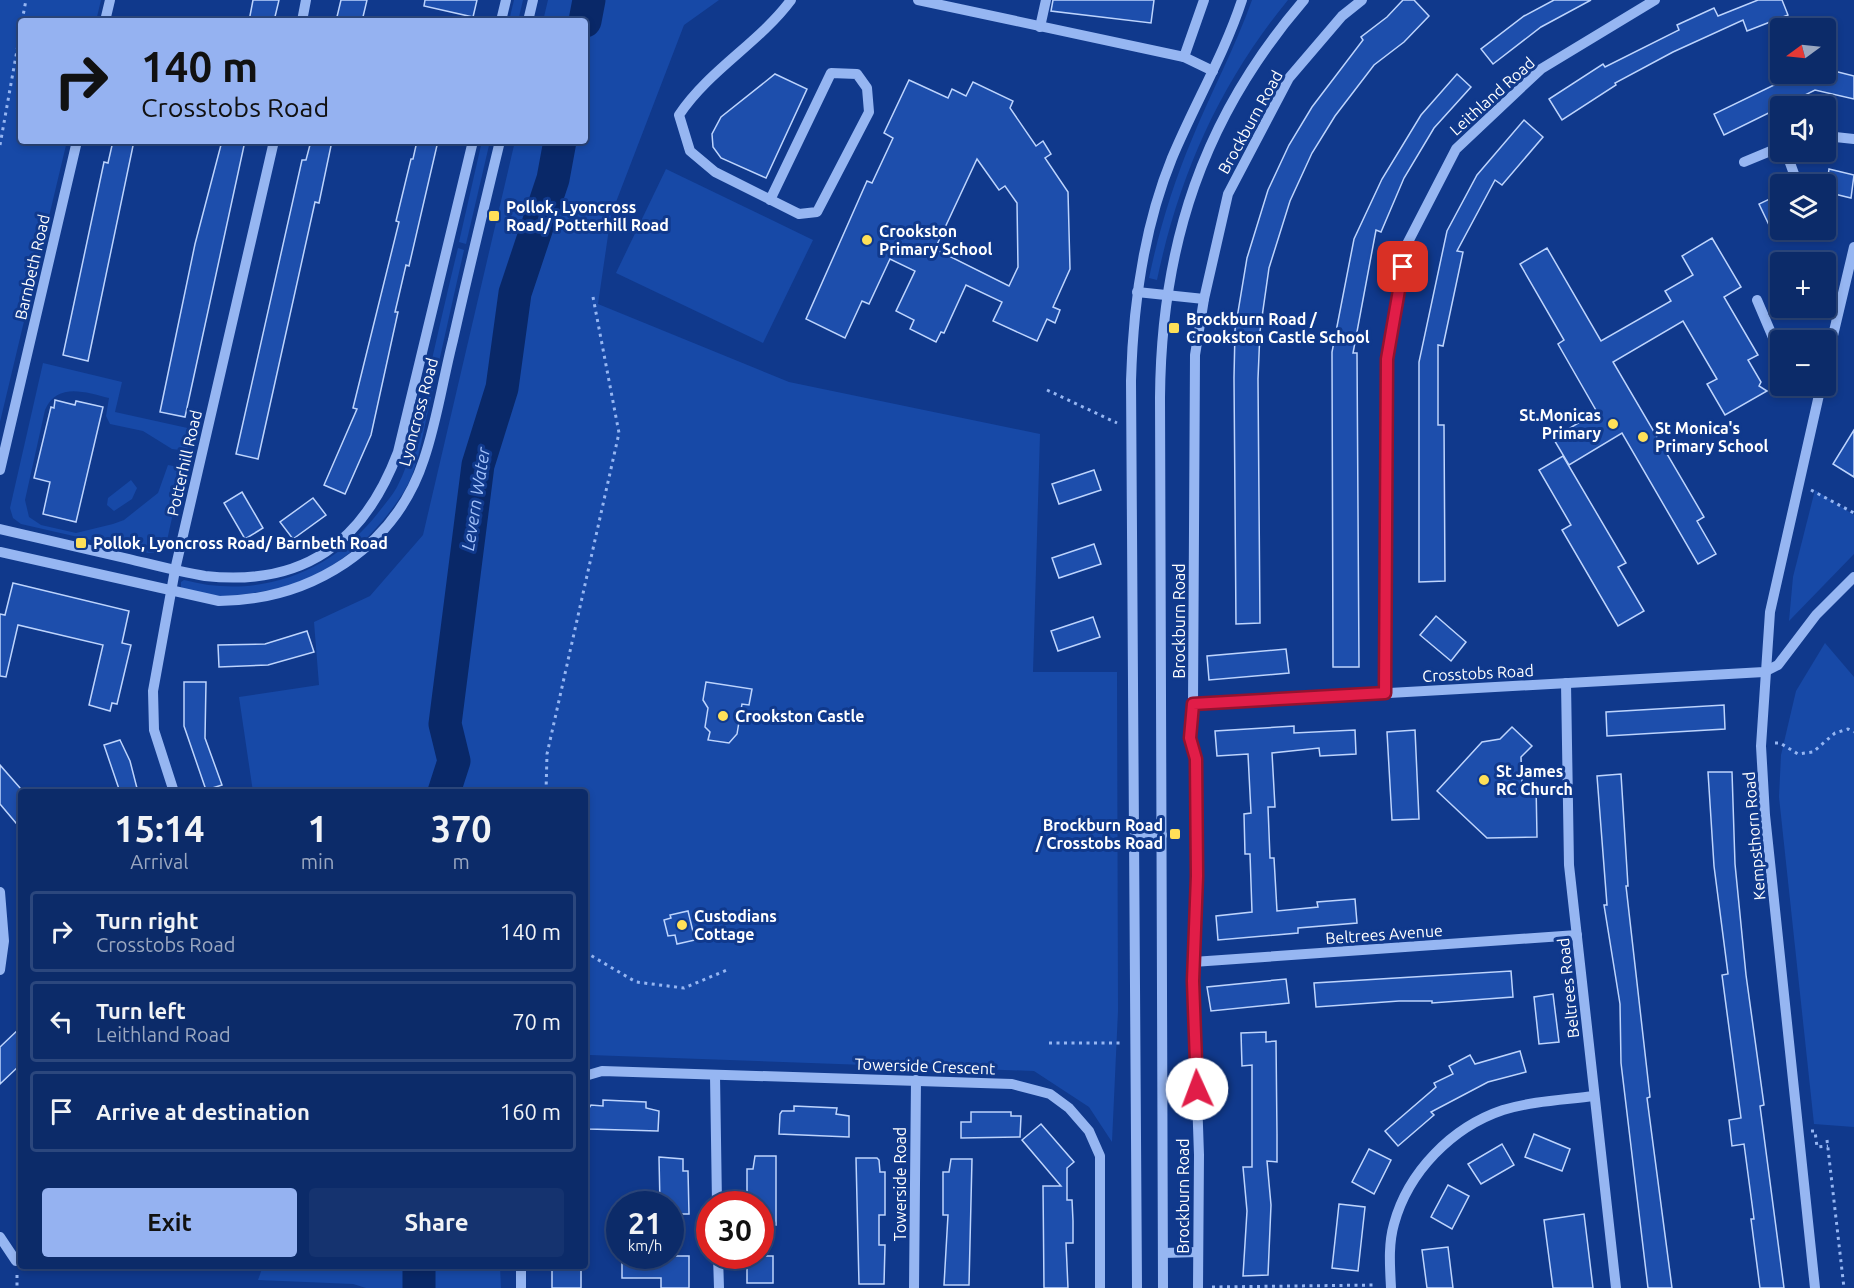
<!DOCTYPE html>
<meta charset="utf-8">
<style>
body{margin:0;font-family:Ubuntu,sans-serif;background:#15336f;color:#f1f3f6;height:100vh;display:flex;flex-direction:column;font-size:22px;white-space:nowrap}
*{box-sizing:border-box;margin:0}
p{font-size:20px;color:#9aa7c0}
.icon{flex:none;width:33px;height:33px;fill:none;stroke:currentColor;stroke-width:2;stroke-linecap:round;stroke-linejoin:round}
.map{position:relative;flex:1;overflow:hidden}
.sheet{position:absolute;left:18px;top:789px;width:570px;height:480px;display:flex;flex-direction:column;background:#0c2b69;border-radius:6px;box-shadow:0 3px 9px #0003,0 0 0 2px #2c477d}
.sheet>*{flex:none}
.top-card{position:absolute;left:18px;top:18px;width:570px;height:126px;border-radius:6px;box-shadow:0 3px 9px #0003,0 0 0 2px #2c477d;background:#95b2f1;color:#111;overflow:hidden}
.needle{width:39px;rotate:255deg}
.tools{position:absolute;left:1770px;top:18px;display:grid;gap:12px}
.tools a{display:grid;place-items:center;width:66px;height:66px;border-radius:6px;background:#0c2b69;box-shadow:0 3px 9px #0003,0 0 0 2px #2c477d;font-size:30px}
.speed{position:absolute;left:606px;top:1191px;display:flex;gap:12px;font-size:30px;font-weight:700;text-align:center}
.speed>*{display:grid;place-content:center;width:78px;height:78px;border-radius:50%;background:#0c2b69;box-shadow:0 3px 9px #0003,0 0 0 2px #2c477d;line-height:1}
.speed small{font-size:15px;font-weight:400}
.speed .limit{border:9px solid #d22;background:#fff;color:#111}
.pin{position:absolute;display:grid;place-items:center;width:51px;height:51px;color:#fff;margin:-26px;border-radius:12px;box-shadow:0 3px 9px #0006}
.me{position:absolute;width:66px;margin:-33px;rotate:358deg;stroke-linejoin:round;filter:drop-shadow(0 0 4px #0008)}
.turn{display:flex;align-items:center;gap:21px;height:126px;padding:0 24px;font-size:27px}
.turn .icon{width:78px;height:78px;stroke-width:2.5}
.turn b{display:block;font-size:42px;line-height:51px}
.eta{display:flex;justify-content:space-evenly;align-items:center;height:102px;text-align:center}
.eta b{font-size:36px;font-weight:700;line-height:42px}
.primary-button{display:flex;gap:12px;margin-top:auto;padding:12px 24px}
.primary-button a{flex:1;height:69px;border-radius:6px;background:#95b2f1;color:#111;font-size:24px;font-weight:700;line-height:69px;text-align:center}
.primary-button a+a{background:#15336f;color:#f1f3f6}
ul{padding:0;list-style:none}
li{display:flex;align-items:center;gap:18px;height:81px;margin:0 12px 9px;padding:0 12px;border:3px solid #2c477d;border-radius:6px}
li div{flex:1}
li b{display:block;font-size:22px}
li em{font-style:normal}
.map>svg:first-child{display:block}
.green{fill:#1749a7}
.lines{fill:none;stroke-linecap:round;stroke-linejoin:round}
.river{stroke:#092868;stroke-width:33}
.building{fill:#1d4eac;stroke:#bdd4fd;stroke-width:1.5;fill-rule:evenodd}
.path{stroke:#96b6f2;stroke-width:3;stroke-dasharray:3 4.5;stroke-linecap:butt}
.minor{stroke:#96b6f2;stroke-width:10}
.route-casing{stroke:#92132f;stroke-width:15}
.route{stroke:#e11d48;stroke-width:10}
.poi-dot{fill:#ffe058;stroke:#10398c;stroke-width:2}
.labels{text-anchor:middle;stroke-width:6;stroke-linejoin:round;paint-order:stroke}
.street-label{font-size:16px;fill:#fff;stroke:#10398c}
.poi-label{font-size:16px;font-weight:bold;fill:#fff;stroke:#10398c;text-anchor:start}
.water-label{font-size:18px;font-style:italic;fill:#a2c1fa;stroke:#10398c}
</style>
<div class="map">
<svg width="1854" height="1288" viewBox="0 0 1854 1288">
<rect width="100%" height="100%" fill="#10398c"/>
<g class="green">
<polygon points="0,0 101,0 96,21 21,21 21,141 67,141 0,422"/>
<polygon points="514,0 523,0 518,21 509,21"/>
<polygon points="548,0 719,0 684,25 611,215 598,304 789,382 1040,434 1033,672 1117,672 1118,1011 1112,1142 1089,1107 1034,1071 590,1055 585,1059 585,792 253,792 239,697 319,685 314,622 370,596 423,535 515,141 585,141 585,21 543,21"/>
<path d="M1252 0H1288C1220 83 1179 175 1157 280L1149 278C1159 230 1173 184 1192 139 1211 92 1235 48 1252 0Z"/>
<polygon points="482,141 490,141 466,244 459,242"/>
<polygon points="666,169 813,240 763,343 616,273"/>
<path d="M458 248 464 250C452 304 440 357 428 411 422 437 418 470 403 493 373 540 329 577 275 589 245 595 210 602 181 587V582L184 580C258 600 331 573 378 513 384 505 392 496 397 487 412 459 417 426 424 395 435 346 446 297 458 248Z"/>
<path d="M43 363 122 382 115 412 192 429 187 451 172 449 143 431 110 424 106 416 109 398C85 392 57 382 45 410L25 500 29 517 41 525 76 533 113 524 124 520 158 493 168 465 183 468 166 545 160 552 148 553 21 524 13 518 10 508Z"/>
<polygon points="131,480 137,488 132,499 114,511 107,505 108,498"/>
<polygon points="1815,490 1854,515 1854,554 1789,621 1793,577"/>
<polygon points="1825,643 1854,677 1854,1127 1814,1124 1779,797 1781,755 1796,691"/>
<polygon points="263,1266 500,1266 501,1288 366,1288 353,1284 258,1280"/>
</g>
<g class="lines">
<g class="river">
<polyline points="585,21 589,0"/>
<polyline points="444,792 454,761 445,724 478,465 502,388 515,293 553,179 560,141"/>
<polyline points="419,1266 419,1288"/>
</g>
</g>
<g class="building">
<polygon points="253,0 279,0 274,21 249,21"/>
<polygon points="341,0 367,0 362,21 336,21"/>
<polygon points="425,0 477,0 473,17 424,6"/>
<polygon points="1053,0 1154,0 1151,23 1051,11"/>
<polygon points="1403,0 1414,0 1429,16 1404,42 1374,65 1335,116 1312,153 1290,201 1269,268 1260,331 1258,379 1260,623 1236,624 1234,378 1235,330 1247,258 1268,190 1289,145 1312,107 1363,40 1361,37 1387,17"/>
<polygon points="1554,0 1591,0 1541,27 1493,64 1481,49 1524,16"/>
<polygon points="1758,0 1782,0 1788,15 1747,31 1743,20 1673,52 1615,83 1616,85 1562,120 1549,99 1603,64 1605,67 1679,30 1677,25 1714,8 1718,16"/>
<polygon points="1826,69 1854,76 1854,99 1815,90 1724,135 1714,114 1797,74 1826,74"/>
<polygon points="775,74 807,89 766,178 721,158 713,147 712,134 721,117"/>
<polygon points="1457,74 1471,87 1434,128 1404,178 1381,232 1376,230 1353,353 1357,353 1359,667 1333,667 1332,352 1354,239 1382,179 1421,115"/>
<path d="M909 80 948 98 952 89 966 96 973 82 1013 101 1010 108 1036 146 1043 141 1051 154 1045 158 1068 192 1070 269 1053 307 1060 310 1055 323 1047 319 1037 341 993 321 1002 302 966 285 944 333 941 332 936 342 910 329 914 320 896 311 915 271 890 259 869 304 862 301 845 338 806 319 867 181 872 183 893 138 884 133ZM977 159 999 190 1005 186 1017 203 1018 267 1009 286 935 249Z"/>
<polygon points="1524,120 1543,137 1502,185 1495,180 1457,251 1463,252 1443,346 1438,345 1438,425 1444,425 1445,581 1419,582 1419,362 1447,231 1477,175"/>
<polygon points="113,141 134,141 88,361 63,355 104,162 108,163"/>
<polygon points="222,141 245,141 185,417 160,412 195,244"/>
<polygon points="311,141 332,141 319,203 315,202 258,459 236,454 302,160 306,160"/>
<polygon points="417,141 438,141 409,266 406,265 399,295 395,312 398,312 371,435 345,494 324,485 357,409 353,408 399,222 396,221 411,159 413,159"/>
<polygon points="1829,169 1854,175 1851,198 1826,192"/>
<polygon points="1780,194 1780,219 1769,225 1759,204"/>
<polygon points="1712,238 1741,287 1724,297 1758,355 1748,360 1761,382 1759,386 1767,391 1725,415 1707,384 1717,379 1683,321 1613,362 1704,517 1697,521 1716,554 1698,564 1622,433 1569,465 1553,438 1597,412 1558,344 1564,340 1520,264 1547,248 1601,341 1671,301 1665,291 1693,275 1682,256"/>
<polygon points="55,400 75,405 76,401 103,407 76,522 43,514 50,482 34,478 51,407 54,408"/>
<polygon points="1854,430 1854,477 1833,464"/>
<polygon points="1563,456 1626,563 1618,567 1644,611 1618,626 1562,530 1571,525 1539,470"/>
<polygon points="1094,470 1101,490 1059,504 1052,484"/>
<polygon points="242,492 263,528 245,539 224,503"/>
<polygon points="313,498 326,515 293,539 280,522"/>
<polygon points="1094,544 1101,564 1059,578 1052,558"/>
<polygon points="13,583 129,611 122,643 131,645 117,704 112,703 110,711 89,705 103,645 18,625 6,677 0,676 0,614 5,615"/>
<polygon points="1436,616 1466,642 1451,661 1420,635"/>
<polygon points="1093,617 1100,637 1058,651 1051,631"/>
<polygon points="307,631 314,652 268,665 219,667 218,645 265,644"/>
<polygon points="1286,649 1289,673 1209,680 1207,656"/>
<polygon points="184,682 206,682 205,738 222,785 206,790 184,726"/>
<polygon points="706,682 752,689 749,705 742,704 737,734 729,743 708,740 710,732 705,727 708,708 703,700"/>
<polygon points="1724,705 1725,729 1607,736 1606,712"/>
<polygon points="1294,726 1294,733 1355,730 1356,754 1320,756 1319,748 1272,753 1275,807 1268,807 1270,858 1274,858 1277,911 1318,907 1317,902 1355,899 1357,923 1298,928 1298,933 1218,940 1216,916 1252,912 1250,854 1245,854 1244,814 1251,813 1248,754 1217,756 1215,731"/>
<polygon points="1512,727 1532,746 1521,757 1522,783 1536,783 1537,837 1487,838 1437,791 1482,742 1500,739"/>
<polygon points="1415,730 1419,819 1392,820 1387,732"/>
<polygon points="120,740 130,761 138,792 120,792 104,745"/>
<polygon points="0,765 21,789 21,829 0,804"/>
<polygon points="1708,772 1732,772 1735,864 1746,975 1764,1105 1760,1106 1784,1288 1760,1288 1751,1219 1754,1219 1744,1144 1732,1146 1729,1120 1741,1118 1722,975 1728,974 1714,866"/>
<polygon points="1621,774 1628,886 1626,886 1650,1097 1647,1098 1672,1288 1648,1288 1621,1063 1620,1004 1604,905 1607,905 1597,776"/>
<polygon points="688,911 695,940 677,944 675,935 668,936 664,920 671,918 670,915"/>
<polygon points="1511,971 1513,997 1432,1003 1432,1001 1399,1001 1316,1007 1314,983"/>
<polygon points="1286,979 1289,1003 1211,1011 1207,987"/>
<polygon points="1553,994 1559,1042 1539,1044 1534,997"/>
<polygon points="21,1027 21,1064 0,1084 0,1047"/>
<polygon points="1266,1032 1266,1042 1276,1041 1277,1134 1277,1162 1267,1161 1271,1205 1268,1275 1243,1276 1247,1211 1243,1167 1252,1167 1252,1065 1242,1066 1241,1033"/>
<polygon points="1520,1051 1526,1072 1488,1082 1431,1112 1434,1115 1398,1146 1385,1131 1436,1087 1434,1083 1453,1074 1449,1066 1470,1055 1475,1064"/>
<polygon points="603,1100 646,1102 646,1108 659,1111 658,1131 589,1129 589,1108 591,1105 603,1106"/>
<polygon points="794,1106 837,1108 836,1114 849,1116 849,1137 779,1134 780,1114 782,1111 794,1111"/>
<polygon points="971,1112 1011,1112 1011,1116 1021,1116 1020,1137 961,1138 961,1122 971,1122"/>
<polygon points="1041,1124 1074,1162 1067,1168 1067,1200 1072,1200 1073,1221 1073,1243 1066,1243 1068,1288 1044,1288 1043,1186 1061,1186 1022,1140"/>
<polygon points="1534,1134 1570,1149 1562,1171 1525,1157"/>
<polygon points="1502,1144 1514,1165 1481,1184 1468,1164"/>
<polygon points="1369,1149 1391,1160 1374,1194 1352,1182"/>
<polygon points="755,1156 776,1156 776,1225 760,1225 760,1204 747,1204 747,1169 753,1169"/>
<polygon points="659,1157 683,1159 683,1171 688,1171 689,1214 670,1214 670,1204 660,1204"/>
<polygon points="856,1158 877,1158 879,1160 880,1172 885,1172 885,1215 879,1215 879,1245 885,1245 884,1284 859,1284"/>
<polygon points="951,1159 972,1159 969,1285 944,1285 948,1215 943,1215 943,1172 949,1172"/>
<polygon points="1448,1185 1469,1196 1452,1229 1431,1217"/>
<polygon points="1339,1204 1365,1207 1358,1271 1332,1268"/>
<polygon points="1584,1214 1593,1288 1553,1288 1544,1220"/>
<polygon points="1448,1247 1453,1288 1427,1288 1422,1250"/>
<polygon points="660,1256 689,1256 689,1288 661,1288 661,1278 622,1278 622,1259 660,1259"/>
<rect x="747" y="1256" width="26" height="27"/>
<rect x="552" y="1266" width="29" height="22"/>
</g>
<g class="lines">
<g class="path">
<polyline points="22,21 26,0"/>
<polyline points="0,145 21,28"/>
<polyline points="1047,390 1117,423"/>
<polyline points="1811,490 1854,513"/>
<polyline points="1775,743 1780,743 1798,754 1813,752 1835,733 1848,729 1854,732"/>
<polyline points="546,792 547,754 619,433 593,297"/>
<polyline points="585,952 636,982 684,988 727,970"/>
<polyline points="1049,1043 1120,1043 1120,1041"/>
<polyline points="1811,1131 1815,1131 1817,1147 1828,1146"/>
<polyline points="1827,1140 1844,1288"/>
<polyline points="17,1275 17,1288"/>
<polyline points="1212,1287 1377,1285"/>
</g>
<g class="minor">
<polyline points="918,0 1184,57 1213,71"/>
<polyline points="105,21 110,0"/>
<polyline points="302,21 306,0"/>
<polyline points="501,21 506,0"/>
<polyline points="528,21 533,0"/>
<polyline points="1040,27 1046,0"/>
<polyline points="1184,57 1204,0"/>
<polyline points="1826,136 1854,139"/>
<polyline points="1786,152 1797,182"/>
<polyline points="1744,162 1780,147"/>
<path d="M770 200 831 73 857 74 867 88 869 112 817 212 799 214 715 172 690 151 679 115C709 70 759 43 791 0"/>
<polyline points="1137,292 1204,299"/>
<polyline points="1757,300 1780,354"/>
<polyline points="1826,365 1854,247"/>
<polyline points="0,470 77,141"/>
<path d="M0 529C43 539 86 549 129 559 154 565 180 572 205 576 304 587 364 542 398 452L473 141"/>
<path d="M0 552 219 601C311 600 395 548 424 459 437 421 443 379 453 340 468 273 484 207 500 141"/>
<polyline points="1566,683 1569,865 1616,1288"/>
<polyline points="1385,692 1387,359 1407,244 1456,149 1541,69 1655,0"/>
<polyline points="1193,704 1764,672 1778,665 1816,615 1854,577"/>
<polyline points="174,792 154,730 153,691 175,570 274,141"/>
<polyline points="1134,834 1162,835"/>
<polyline points="0,892 4,941 0,970"/>
<polyline points="1193,962 1577,935"/>
<polyline points="715,1075 717,1204"/>
<polyline points="585,1076 602,1071 1012,1084 1050,1094 1069,1108 1089,1131 1100,1156 1100,1288"/>
<polyline points="0,1237 16,1261 21,1261"/>
<polyline points="1163,1253 1198,1252"/>
<polyline points="718,1256 719,1288"/>
<polyline points="521,1266 521,1288"/>
<polyline points="914,1288 916,1080"/>
<path d="M1137 1288 1131 381C1133 305 1143 229 1172 158 1194 105 1224 55 1242 0"/>
<path d="M1163 1288 1160 398C1161 245 1203 117 1304 0"/>
<polyline points="1198,1288 1199,1155 1193,981 1197,876 1196,759 1190,738 1193,704 1195,355 1204,299 1228,194 1289,78 1342,16 1362,0"/>
<path d="M1391 1288C1390 1267 1388 1245 1394 1224 1408 1172 1452 1127 1503 1110 1533 1101 1563 1100 1594 1096"/>
<polyline points="1815,1288 1765,815 1761,746 1770,612 1821,386"/>
</g>
</g>
<g class="lines">
<g class="route-casing">
<polyline id="route" points="1197,1089 1193,981 1197,876 1196,759 1190,738 1193,704 1385,693 1387,359 1403,267"/>
</g>
<use href="#route" class="route"/>
</g>
<g class="poi-dot">
<rect x="488" y="210" width="12" height="12" rx="3"/>
<circle cx="867" cy="240" r="6"/>
<rect x="1168" y="322" width="12" height="12" rx="3"/>
<circle cx="1613" cy="424" r="6"/>
<circle cx="1643" cy="437" r="6"/>
<rect x="75" y="537" width="12" height="12" rx="3"/>
<circle cx="723" cy="716" r="6"/>
<circle cx="1484" cy="780" r="6"/>
<rect x="1169" y="828" width="12" height="12" rx="3"/>
<circle cx="682" cy="925" r="6"/>
</g>
<g class="labels">
<g class="street-label">
<text transform="translate(1492 96) rotate(-42)" y="6">Leithland Road</text>
<text transform="translate(1250 122) rotate(-61)" y="6">Brockburn Road</text>
<text transform="translate(32 267) rotate(-77)" y="6">Barnbeth Road</text>
<text transform="translate(418 412) rotate(-75)" y="6">Lyoncross Road</text>
<text transform="translate(184 463) rotate(-77)" y="6">Potterhill Road</text>
<text transform="translate(1179 621) rotate(-90)" y="6">Brockburn Road</text>
<text transform="translate(1478 673) rotate(-3)" y="6">Crosstobs Road</text>
<text transform="translate(1754 836) rotate(-95)" y="6">Kempsthorn Road</text>
<text transform="translate(1384 934) rotate(-4)" y="6">Beltrees Avenue</text>
<text transform="translate(1568 988) rotate(-96)" y="6">Beltrees Road</text>
<text transform="translate(925 1066) rotate(2)" y="6">Towerside Crescent</text>
<text transform="translate(900 1184) rotate(-90)" y="6">Towerside Road</text>
<text transform="translate(1183 1196) rotate(-90)" y="6">Brockburn Road</text>
</g>
<g class="poi-label">
<text x="506" y="213">Pollok, Lyoncross<tspan x="506" dy="18">Road/ Potterhill Road</tspan></text>
<text x="879" y="237">Crookston<tspan x="879" dy="18">Primary School</tspan></text>
<text x="1186" y="325">Brockburn Road /<tspan x="1186" dy="18">Crookston Castle School</tspan></text>
<text x="1601" y="421" text-anchor="end">St.Monicas<tspan x="1601" dy="18">Primary</tspan></text>
<text x="1655" y="434">St Monica's<tspan x="1655" dy="18">Primary School</tspan></text>
<text x="93" y="549">Pollok, Lyoncross Road/ Barnbeth Road</text>
<text x="735" y="722">Crookston Castle</text>
<text x="1496" y="777">St James<tspan x="1496" dy="18">RC Church</tspan></text>
<text x="1163" y="831" text-anchor="end">Brockburn Road<tspan x="1163" dy="18">/ Crosstobs Road</tspan></text>
<text x="694" y="922">Custodians<tspan x="694" dy="18">Cottage</tspan></text>
</g>
<g class="water-label">
<text transform="translate(476 499) rotate(-81)" y="6">Levern Water</text>
</g>
</g>
</svg>
<div class="tools">
<a><svg class="needle" viewBox="-14 -14 28 28"><path d="M0-13l5 13h-10z" fill="#e53935"/><path d="M0 13l5-13h-10z" fill="#9aa7c0"/></svg></a>
<a><svg class="icon" aria-label="sound" viewBox="0 0 24 24"><path d="M4 9h4l5-4v14l-5-4H4zM17 9q2 3 0 6"/></svg></a>
<a><svg class="icon" aria-label="layers" viewBox="0 0 24 24"><path d="M12 4l9 5-9 5-9-5zM3 14l9 5 9-5"/></svg></a>
<a>+</a>
<a>−</a>
</div>
<div class="speed"><div>21<small>km/h</small></div><div class="limit">30</div></div>
<div class="pin" style="left:1403px;top:267px;background:#d93025"><svg class="icon" aria-label="arrive" viewBox="0 0 24 24"><path d="M6 21V4h12l-3 4 3 4H6"/></svg></div>
<svg class="me" style="left:1197px;top:1089px" viewBox="-20 -20 40 40"><circle r="19" fill="#fff"/><path d="M0-13L10 11 0 6-10 11z" fill="#e11d48"/></svg>
<div class="top-card">
<div class="turn"><svg class="icon" aria-label="right" viewBox="0 0 24 24"><path d="M7 20v-9h11M14 6l5 5-5 5"/></svg><div><b>140 m</b>Crosstobs Road</div></div>
</div>
<section class="sheet">
<div class="eta">
<div><b>15:14</b><p>Arrival</p></div>
<div><b>1</b><p>min</p></div>
<div><b>370</b><p>m</p></div>
</div>
<ul>
<li><svg class="icon" aria-label="right" viewBox="0 0 24 24"><path d="M7 20v-9h11M14 6l5 5-5 5"/></svg><div><b>Turn right</b><p>Crosstobs Road</p></div><em>140 m</em></li>
<li><svg class="icon" aria-label="left" viewBox="0 0 24 24"><path d="M17 20v-9H6M10 6l-5 5 5 5"/></svg><div><b>Turn left</b><p>Leithland Road</p></div><em>70 m</em></li>
<li><svg class="icon" aria-label="arrive" viewBox="0 0 24 24"><path d="M6 21V4h12l-3 4 3 4H6"/></svg><div><b>Arrive at destination</b></div><em>160 m</em></li>
</ul>
<div class="primary-button"><a>Exit</a><a>Share</a></div>
</section>
</div>
